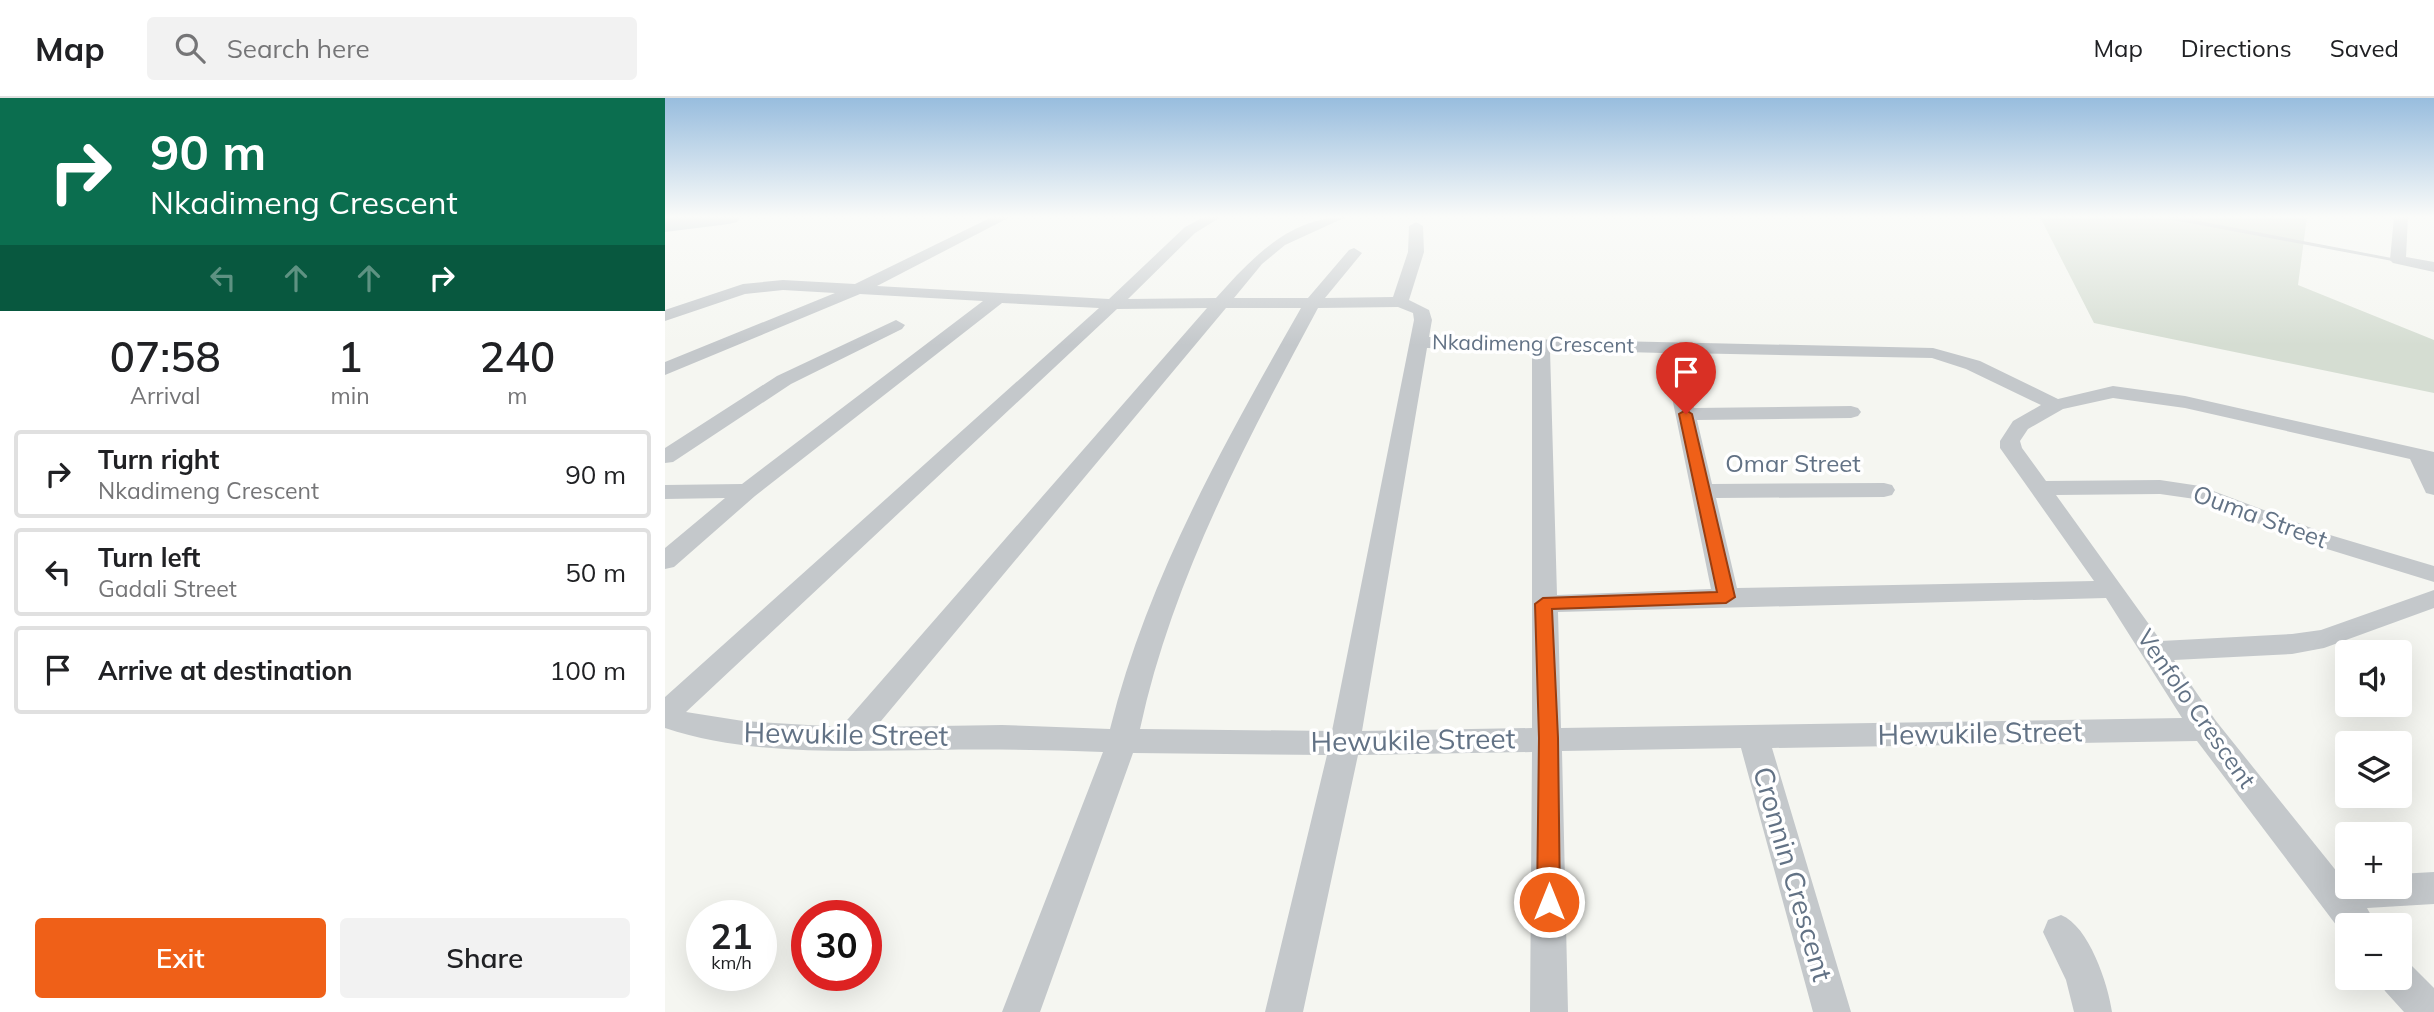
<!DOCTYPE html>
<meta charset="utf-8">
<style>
body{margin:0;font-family:Mulish,sans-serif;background:#f2f2f2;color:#202124;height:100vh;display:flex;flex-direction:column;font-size:26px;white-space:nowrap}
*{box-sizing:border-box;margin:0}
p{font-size:23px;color:#757577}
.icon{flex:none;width:38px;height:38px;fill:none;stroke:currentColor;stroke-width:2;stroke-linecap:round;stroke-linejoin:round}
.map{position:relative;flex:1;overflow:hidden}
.panel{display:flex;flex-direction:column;background:#fff;width:665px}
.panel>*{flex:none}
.top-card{background:#0b6e4f;color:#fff;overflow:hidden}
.controls{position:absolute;left:1670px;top:542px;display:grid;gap:14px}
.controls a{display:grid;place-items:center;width:77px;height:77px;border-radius:7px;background:#fff;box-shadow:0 7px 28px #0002;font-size:35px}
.speed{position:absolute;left:21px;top:802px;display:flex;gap:14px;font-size:35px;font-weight:700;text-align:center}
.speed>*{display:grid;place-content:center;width:91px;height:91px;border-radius:50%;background:#fff;box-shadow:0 7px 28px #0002;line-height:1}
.speed small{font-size:18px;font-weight:400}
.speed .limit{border:10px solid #d22;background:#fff;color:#111}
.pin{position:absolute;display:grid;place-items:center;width:60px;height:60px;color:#fff;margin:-72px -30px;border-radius:50% 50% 50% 0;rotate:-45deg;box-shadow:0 0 7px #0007}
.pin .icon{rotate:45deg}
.me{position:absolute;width:77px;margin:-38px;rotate:0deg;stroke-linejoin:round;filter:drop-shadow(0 0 5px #0008)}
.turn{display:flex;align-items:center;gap:24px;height:147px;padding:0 35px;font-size:32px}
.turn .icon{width:91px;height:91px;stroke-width:2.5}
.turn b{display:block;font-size:49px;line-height:60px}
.lanes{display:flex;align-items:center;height:66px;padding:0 35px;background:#0003;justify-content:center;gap:35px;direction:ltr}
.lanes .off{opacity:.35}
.eta{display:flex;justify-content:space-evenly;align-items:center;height:119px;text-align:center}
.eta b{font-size:42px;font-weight:600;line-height:49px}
.cta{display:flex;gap:14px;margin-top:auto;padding:14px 35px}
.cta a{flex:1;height:80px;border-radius:7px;background:#ef6018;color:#fff;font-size:28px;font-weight:600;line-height:80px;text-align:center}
.cta a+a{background:#f2f2f2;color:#202124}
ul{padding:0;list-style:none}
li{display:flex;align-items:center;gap:21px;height:88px;margin:0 14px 10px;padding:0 21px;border:4px solid #e0e0e0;border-radius:7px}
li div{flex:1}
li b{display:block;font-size:26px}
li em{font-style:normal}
header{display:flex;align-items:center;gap:42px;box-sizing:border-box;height:98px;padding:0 35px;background:#fff;border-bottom:2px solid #e0e0e0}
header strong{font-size:33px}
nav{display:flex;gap:38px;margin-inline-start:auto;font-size:24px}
.search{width:490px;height:63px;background:#f2f2f2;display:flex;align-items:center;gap:18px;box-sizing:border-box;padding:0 24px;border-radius:7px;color:#757577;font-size:26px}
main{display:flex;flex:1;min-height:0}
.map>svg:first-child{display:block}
.green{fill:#d5ddd2}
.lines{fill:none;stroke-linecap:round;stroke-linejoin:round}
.river{fill:#c0cad0;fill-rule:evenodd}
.lane{fill:#c4c8cb;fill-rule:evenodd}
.street{fill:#c4c8cb;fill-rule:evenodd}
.route{fill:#ef6018;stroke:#9b3e10;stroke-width:2}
.labels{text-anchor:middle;stroke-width:7;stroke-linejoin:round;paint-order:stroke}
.far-street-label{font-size:21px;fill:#627285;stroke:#fff}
.street-label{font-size:24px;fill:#627285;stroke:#fff}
.near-street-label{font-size:28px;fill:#627285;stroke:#fff}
</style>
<header>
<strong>Map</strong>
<div class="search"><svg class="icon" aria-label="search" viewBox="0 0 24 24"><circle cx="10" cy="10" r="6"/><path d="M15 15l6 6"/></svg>Search here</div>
<nav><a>Map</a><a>Directions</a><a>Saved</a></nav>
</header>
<main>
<section class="panel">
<div class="top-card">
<div class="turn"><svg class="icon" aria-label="right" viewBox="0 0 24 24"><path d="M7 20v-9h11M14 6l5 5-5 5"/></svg><div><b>90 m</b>Nkadimeng Crescent</div></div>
<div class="lanes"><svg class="icon off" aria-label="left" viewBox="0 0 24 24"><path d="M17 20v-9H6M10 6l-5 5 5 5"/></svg><svg class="icon off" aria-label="ahead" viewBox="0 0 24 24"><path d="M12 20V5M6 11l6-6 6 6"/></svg><svg class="icon off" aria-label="ahead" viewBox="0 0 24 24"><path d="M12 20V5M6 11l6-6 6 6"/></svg><svg class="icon" aria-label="right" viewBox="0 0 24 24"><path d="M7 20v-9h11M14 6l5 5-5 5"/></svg></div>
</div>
<div class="eta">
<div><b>07:58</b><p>Arrival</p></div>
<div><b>1</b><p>min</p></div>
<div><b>240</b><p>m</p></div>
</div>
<ul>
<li><svg class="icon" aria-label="right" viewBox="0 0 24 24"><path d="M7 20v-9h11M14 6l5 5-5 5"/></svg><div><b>Turn right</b><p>Nkadimeng Crescent</p></div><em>90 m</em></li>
<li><svg class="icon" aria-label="left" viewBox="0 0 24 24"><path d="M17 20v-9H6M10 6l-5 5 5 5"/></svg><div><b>Turn left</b><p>Gadali Street</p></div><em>50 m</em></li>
<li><svg class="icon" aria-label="arrive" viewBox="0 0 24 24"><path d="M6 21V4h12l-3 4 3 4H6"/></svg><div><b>Arrive at destination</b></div><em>100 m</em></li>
</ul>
<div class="cta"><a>Exit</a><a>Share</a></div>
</section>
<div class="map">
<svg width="1769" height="914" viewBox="0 0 1769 914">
<rect width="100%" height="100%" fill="#f5f6f1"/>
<polygon class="green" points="1375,119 1642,119 1633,187 1769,242 1769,295 1429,225"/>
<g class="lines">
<polygon class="river" points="10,119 75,119 72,124 64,126 0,134 0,120"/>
<polygon class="lane" points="1500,119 1513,119 1737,162 1733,164 1503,121"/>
<g class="street">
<path d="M327 119H345L212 188 444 201 520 129 539 119H556L530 135 463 201 551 200C586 161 624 119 681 119L620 147 597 166 569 200H643L684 152 689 150 697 155 660 200 728 199 743 154 744 128 751 124 758 128 759 154 744 202 764 212 767 222 764 239 1268 250 1315 263 1393 301 1448 288 1520 298 1769 354V397L1761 395 1745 361 1520 310 1448 300 1398 311 1363 331 1355 343 1357 350 1381 383 1495 382 1535 388 1665 437 1769 468V484L1649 447 1530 401 1495 396 1391 397 1496 543 1627 536 1656 532 1769 492V510L1659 550 1627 556 1509 562 1551 623 1677 780 1682 779V789H1734V776L1769 774V806L1702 810 1712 828H1682L1681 840 1532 643 1107 650 1186 914H1148L1076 650 897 653 903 914H865L867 654 693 657 638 914H600L662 657 468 655 375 914H337L438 654C382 652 327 651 271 652 184 653 84 658 0 630V599L434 210 337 205 90 398 9 469 0 471V450L60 400 0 401V387L77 386 318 203 195 196 0 277V264L170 195 118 192 80 196 0 223V212L78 186 118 182 190 186ZM733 209 748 215 749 222 667 633 475 631C507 482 581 344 653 210ZM542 210 176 629 78 623 21 614 452 211ZM561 210H636C560 344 482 481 445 631L337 627 211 629ZM762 250 867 252V630L697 633ZM885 252 998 255 1046 491 892 497ZM1016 255 1267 260 1301 271 1376 307 1348 323 1335 343V350L1429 483 1072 490 1051 400 1219 399 1227 397 1230 392 1227 387 1219 385 1047 386 1032 322 1186 320 1193 318 1196 314 1193 310 1186 308 1029 310ZM1441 500 1517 620 896 630 893 514Z"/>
<polygon points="1729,119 1743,119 1741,159 1769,164 1769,174 1728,165 1725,162"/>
<polygon points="231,222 240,227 237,231 126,286 8,364 0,365 0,350 112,278"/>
<path d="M1396 817C1424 828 1443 886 1447 914H1409L1401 882 1378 834 1383 822Z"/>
<polygon points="1734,862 1746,867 1769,890 1769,914 1739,914 1720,893 1714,880 1734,880"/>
</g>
</g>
<linearGradient id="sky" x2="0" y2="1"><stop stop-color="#98bdde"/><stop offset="0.48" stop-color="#fafbf9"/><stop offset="1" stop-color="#fafbf9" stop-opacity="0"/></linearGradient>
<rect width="1769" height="247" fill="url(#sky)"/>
<polygon class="route" points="1021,312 1027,316 1070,499 1061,505 887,511 893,640 895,804 892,812 884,815 876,812 872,804 874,640 870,506 878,500 1052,494 1014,316"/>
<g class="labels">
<g class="far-street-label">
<text transform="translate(868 246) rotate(1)" y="7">Nkadimeng Crescent</text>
</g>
<g class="street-label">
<text x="1128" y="374">Omar Street</text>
<text transform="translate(1595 419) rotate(20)" y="8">Ouma Street</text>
<text transform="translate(1531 611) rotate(55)" y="8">Venfolo Crescent</text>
</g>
<g class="near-street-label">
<text transform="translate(1315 635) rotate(-1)" y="10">Hewukile Street</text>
<text transform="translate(181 636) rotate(1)" y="10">Hewukile Street</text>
<text transform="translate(748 642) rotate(-1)" y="10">Hewukile Street</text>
<text transform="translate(1128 776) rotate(74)" y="10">Cronnin Crescent</text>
</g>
</g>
</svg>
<div class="controls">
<a><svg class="icon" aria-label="sound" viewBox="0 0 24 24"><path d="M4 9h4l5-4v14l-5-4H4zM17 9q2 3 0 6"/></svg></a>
<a><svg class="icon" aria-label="layers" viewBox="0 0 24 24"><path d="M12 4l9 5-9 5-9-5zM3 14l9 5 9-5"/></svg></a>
<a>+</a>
<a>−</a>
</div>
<div class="speed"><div>21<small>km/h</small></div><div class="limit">30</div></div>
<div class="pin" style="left:1021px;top:316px;background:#d93025"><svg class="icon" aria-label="arrive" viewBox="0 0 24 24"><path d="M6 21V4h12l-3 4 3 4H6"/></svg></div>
<svg class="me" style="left:884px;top:804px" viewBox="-20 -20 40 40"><circle r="17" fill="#ef6018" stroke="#fff" stroke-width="3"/><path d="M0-11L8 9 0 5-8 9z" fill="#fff"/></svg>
</div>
</main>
